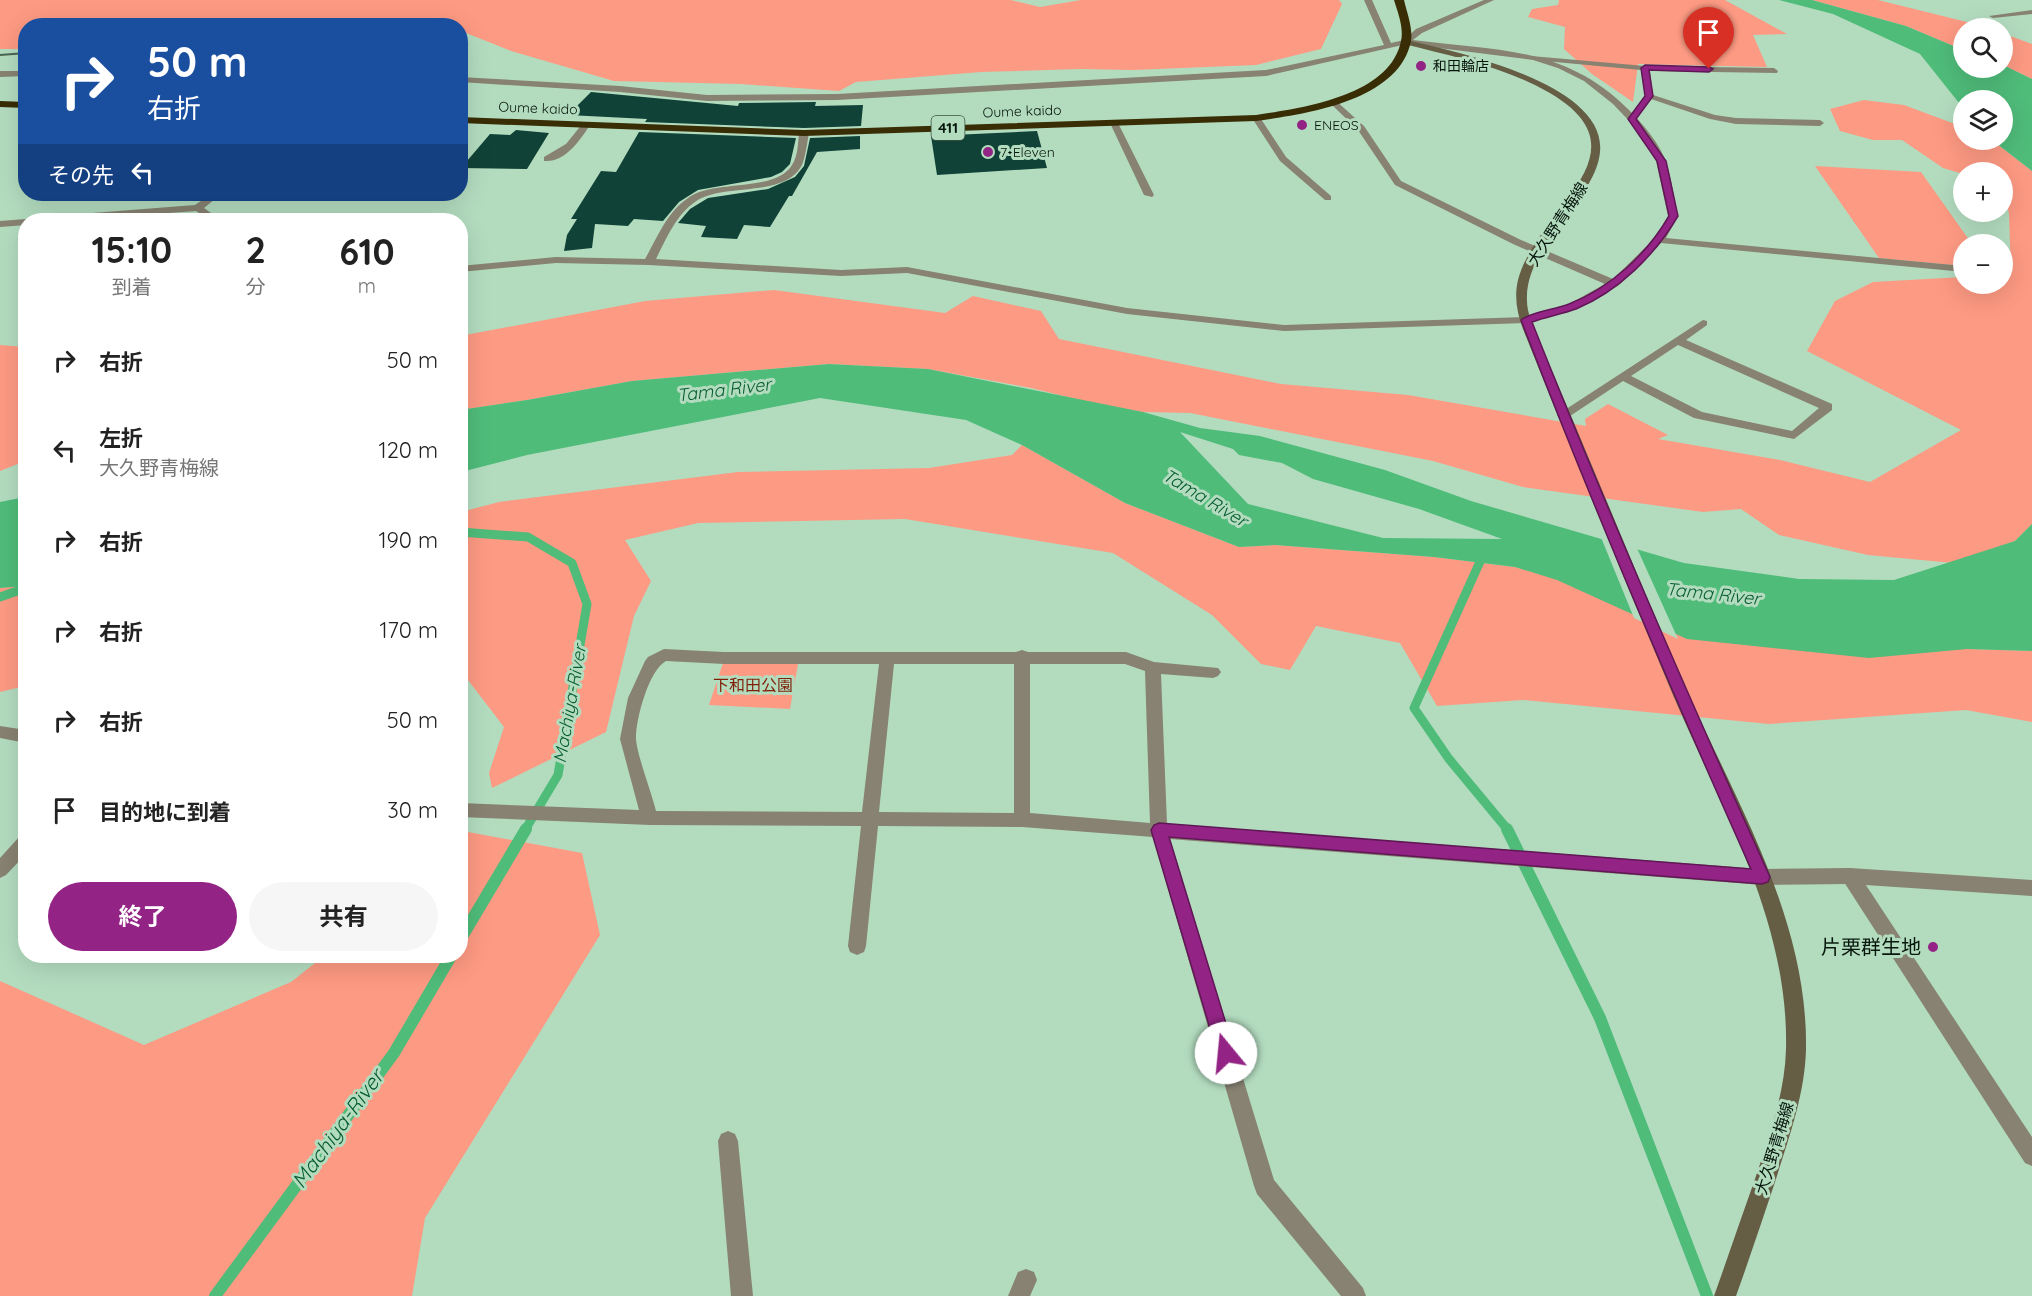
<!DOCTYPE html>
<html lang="ja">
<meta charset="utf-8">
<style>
body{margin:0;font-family:Quicksand,"Noto Sans JP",sans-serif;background:#f6f6f6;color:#222;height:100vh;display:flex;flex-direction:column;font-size:22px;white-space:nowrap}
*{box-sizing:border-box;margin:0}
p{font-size:20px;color:#767676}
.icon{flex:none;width:33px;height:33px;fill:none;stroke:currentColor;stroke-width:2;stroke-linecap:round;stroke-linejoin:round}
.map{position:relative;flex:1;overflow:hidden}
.drawer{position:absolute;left:18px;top:213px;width:450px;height:750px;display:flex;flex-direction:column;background:#fff;border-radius:24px;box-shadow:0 6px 24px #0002}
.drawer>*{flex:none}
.hud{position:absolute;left:18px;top:18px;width:450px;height:183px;border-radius:24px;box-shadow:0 6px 24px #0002;background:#1a4fa0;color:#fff;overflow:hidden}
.tools{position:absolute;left:1953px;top:18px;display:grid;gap:12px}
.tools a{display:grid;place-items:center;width:60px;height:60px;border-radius:50%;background:#fff;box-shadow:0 6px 24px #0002;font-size:30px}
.pin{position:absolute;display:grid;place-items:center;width:51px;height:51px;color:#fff;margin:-62px -26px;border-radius:50% 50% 50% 0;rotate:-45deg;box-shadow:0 0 6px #0007}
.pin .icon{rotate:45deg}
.me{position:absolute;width:66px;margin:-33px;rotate:343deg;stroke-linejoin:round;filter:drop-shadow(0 0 4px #0008)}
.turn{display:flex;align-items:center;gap:21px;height:126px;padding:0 30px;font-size:27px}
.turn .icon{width:78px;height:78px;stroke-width:2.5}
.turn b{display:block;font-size:42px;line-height:51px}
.then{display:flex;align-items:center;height:57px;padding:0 30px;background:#0003;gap:12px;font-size:22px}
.eta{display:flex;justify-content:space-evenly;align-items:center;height:102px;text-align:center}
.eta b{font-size:36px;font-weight:700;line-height:42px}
.button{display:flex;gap:12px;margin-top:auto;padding:12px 30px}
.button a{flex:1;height:69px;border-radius:36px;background:#932485;color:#fff;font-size:24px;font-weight:700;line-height:69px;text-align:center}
.button a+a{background:#f6f6f6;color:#222}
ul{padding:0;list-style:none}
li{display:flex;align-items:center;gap:18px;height:90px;padding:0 30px}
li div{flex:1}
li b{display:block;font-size:22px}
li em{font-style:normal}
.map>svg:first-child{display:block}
.green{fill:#fd9a83}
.water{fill:#4fbc7a;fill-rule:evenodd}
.pier{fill:#b3dcbf}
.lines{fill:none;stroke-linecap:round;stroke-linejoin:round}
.stream-far1{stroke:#4fbc7a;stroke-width:9}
.stream{stroke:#4fbc7a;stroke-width:12}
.building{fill:#114237}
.lane{fill:#878271;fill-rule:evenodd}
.street{fill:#878271;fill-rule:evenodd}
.secondary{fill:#655d44;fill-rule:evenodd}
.highway{fill:#382d04;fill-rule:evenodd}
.rail{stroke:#4b6553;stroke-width:2}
.route{fill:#932485;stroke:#601756;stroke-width:1.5}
.poi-dot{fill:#932485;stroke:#b3dcbf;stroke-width:2}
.labels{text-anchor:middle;stroke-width:6;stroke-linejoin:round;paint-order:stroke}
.far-poi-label{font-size:14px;fill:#08170d;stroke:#b3dcbf;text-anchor:start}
.far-street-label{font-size:14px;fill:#08170d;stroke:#b3dcbf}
.shield{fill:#b3dcbf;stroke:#3b5242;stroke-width:1.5}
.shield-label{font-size:15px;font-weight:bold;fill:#08170d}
.street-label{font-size:16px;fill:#08170d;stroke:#b3dcbf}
.park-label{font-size:16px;fill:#801e07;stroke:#b3dcbf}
.water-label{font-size:18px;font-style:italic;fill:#075c31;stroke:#b3dcbf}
.near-poi-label{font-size:20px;fill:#08170d;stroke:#b3dcbf;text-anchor:end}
.near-water-label{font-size:21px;font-style:italic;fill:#075c31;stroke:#b3dcbf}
</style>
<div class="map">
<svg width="2032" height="1296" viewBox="0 0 2032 1296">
<rect width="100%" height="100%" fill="#b3dcbf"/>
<g class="green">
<polygon points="0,0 1011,0 1040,7 1081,0 1339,0 1342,4 1321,49 1256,65 1133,70 1080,69 981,72 856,82 839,91 741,84 614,81 511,51 461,31 460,26 446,25 434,21 379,26 26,26 25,49 0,49"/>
<polygon points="1559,0 1725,0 1787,34 1753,35 1767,67 1638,64 1633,102 1592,74 1564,49 1565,27 1528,17 1532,9 1558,5"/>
<polygon points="1812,0 1878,0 1991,28 1964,28 1963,50 1906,26"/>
<polygon points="2002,33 2032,44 2032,79 2003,65"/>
<polygon points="1864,100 1904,105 1963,127 1964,140 1992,140 2032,171 2032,524 2015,541 1953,563 1868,555 1779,535 1741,509 1703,512 1523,487 1433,461 1190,413 1143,412 1092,403 1031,388 928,369 829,364 632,381 527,400 461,410 460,336 645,301 774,290 945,313 973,296 1041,311 1059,339 1281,384 1408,395 1586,426 1585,419 1608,404 1668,435 1658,439 1780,460 1870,482 1961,430 1807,351 1835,301 1873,282 1963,277 1964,284 2002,284 2003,275 2011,274 2009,214 2003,186 2002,172 1963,174 1943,168 1902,140 1873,140 1840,131 1830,109"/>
<polygon points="1815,166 1921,172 1972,244 1964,244 1963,266 1879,258"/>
<polygon points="0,345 26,347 25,461 0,471"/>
<polygon points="1022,445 1125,503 1239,547 1275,545 1434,557 1515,567 1557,579 1967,649 2032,651 2032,722 1966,710 1769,724 1523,700 1437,706 1400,643 1316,626 1290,670 1261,664 1212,615 1113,553 905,519 698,523 625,540 651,581 634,616 606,732 492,788 489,773 504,727 461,671 461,512 499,502 738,472 929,468 1012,455"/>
<polygon points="25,586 25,686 0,692 0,588"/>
<polygon points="723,663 798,664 790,709 709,705"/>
<polygon points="468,832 582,853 600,935 425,1218 412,1296 0,1296 0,981 144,1045 291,982 324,956 460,956 461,839"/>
</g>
<g class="water">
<polygon points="1779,0 1812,0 1906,26 1963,50 1964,68 2002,68 2003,65 2032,79 2032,171 1992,140 2002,140 2002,100 1964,100 1963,108 1920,54 1833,14"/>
<path d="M829 364 928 369 1143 412 1200 428 1260 436 1385 470 1471 501 1684 563 1799 579 1894 580 2015 541 2032 524V651L1967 649 1869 658 1687 639 1557 580 1515 567 1434 557 1275 545 1239 547 1125 503 1022 445 966 420 820 398 527 455 461 472 460 410 527 400 632 381ZM1180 432 1233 449 1239 455 1282 463 1313 479 1419 509 1502 539 1383 538 1248 504Z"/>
<polygon points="25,497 25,586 0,588 0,502"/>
</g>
<polygon class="pier" points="1600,535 1636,546 1678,639 1634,618"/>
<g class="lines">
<g class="stream-far1">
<polyline points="460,532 528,537 572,563 587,604 558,775 525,830"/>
<polyline points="1483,555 1414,708 1449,759 1508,830"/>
<polyline points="0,597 26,588"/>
</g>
<g class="stream">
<polyline points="1507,829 1600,1018 1707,1296"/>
<polyline points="460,940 526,829"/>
<polyline points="215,1296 394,1053 451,956"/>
</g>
</g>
<g class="building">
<polygon points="591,92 738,106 739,103 816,102 815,106 863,105 861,126 804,128 645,122 647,119 568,115"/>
<polygon points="516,130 549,133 527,169 461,168 490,134 510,135"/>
<polygon points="1037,131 1047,168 937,175 931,136"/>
<polygon points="639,132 796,138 790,164 782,172 771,177 698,190 679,202 663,221 634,219 628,226 595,224 592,248 564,251 567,235 577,219 571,219 601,171 616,172"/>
<polygon points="860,136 860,149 817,152 792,196 789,196 770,227 744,225 737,239 701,237 706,226 678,223 690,209 708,198 768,189 795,177 804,166 810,138"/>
</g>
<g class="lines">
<g class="lane">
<polygon points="1531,56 1645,66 1774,68 1778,71 1777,73 1650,71 1653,95 1715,115 1736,118 1820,120 1824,123 1820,126 1736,124 1710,119 1651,99 1635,121 1632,122 1628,119 1645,96 1641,70 1534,60 1530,58"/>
<path d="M583 123 590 125C580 140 565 163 544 161V157L566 144Z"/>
<polygon points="1850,868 1856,870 2032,1137 2032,1166 2025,1163 1844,882 1841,876 1844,870"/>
<polygon points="728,1131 735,1134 738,1141 753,1296 731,1296 718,1141 721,1134"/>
</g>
<g class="street">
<path d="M1364 0H1372L1391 43 1404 40 1416 29 1484 0H1494L1422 33 1413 40C1498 51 1565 46 1629 110 1643 124 1660 144 1666 162 1672 179 1674 199 1678 216L1666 238 1964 266V272L1661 243 1618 286 1577 308 1526 323 1284 331 1127 314 907 273 841 276 649 265 556 263 460 272V266L556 257 645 259C657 238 667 212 688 198 714 179 775 193 792 165 798 156 798 143 799 133L804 130 809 133C807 143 806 155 802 165 784 199 723 182 695 202 676 215 666 239 656 259L841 270 907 267 1127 308 1284 325 1525 317 1569 304 1605 284 1513 244 1395 185 1358 130 1331 104V100L1334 99 1364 126 1401 181 1521 240 1613 279 1655 238 1668 216 1656 161 1634 126 1613 104 1584 81 1558 68 1533 60 1407 44 1266 76 837 100 707 101 620 92 460 82V77L620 86 707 95 837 94 1266 70 1384 45Z"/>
<polygon points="2032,10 2032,14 1993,18 1989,16"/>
<polygon points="0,71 26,71 26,76 0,77"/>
<polygon points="1253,116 1259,116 1286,157 1331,196 1331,200 1325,200 1280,161 1252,118"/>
<polygon points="1114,120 1118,123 1154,195 1152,197 1144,195 1110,123"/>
<polygon points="211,194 221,194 204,208 221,220 210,220 196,211 74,220 36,220 41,217 195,205"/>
<polygon points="26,219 30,220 26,220 26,225 0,227 0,221"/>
<path d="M1703 320 1707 321V325L1686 340 1832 404V410L1794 439 1694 418 1623 381 1567 418H1559L1557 415ZM1678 345 1819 408 1792 431 1702 412 1631 376Z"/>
<path d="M664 649 724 652H1016L1022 650 1028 652H1126L1154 662 1218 668 1221 672 1218 676 1213 678 1161 674 1167 824 1762 869 1850 868 2032 880V896L1850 884 1762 885 1170 839 1274 1180 1363 1288 1366 1296H1341L1257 1194 1254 1186 1153 837 1022 827 878 826 866 946 864 952 857 955 850 952 848 946 861 826 650 825 460 817V803L639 810 620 739 628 698 645 661 648 657ZM666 661 724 664H879L862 812 656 811C652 794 636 752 636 738 636 718 649 670 666 661ZM894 664H1014V813L879 812ZM1030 664H1125L1145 671 1150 823 1030 813Z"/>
<polygon points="0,726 26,730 26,743 0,738"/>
<polygon points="26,834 26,854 6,875 0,878 0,858 20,836"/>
<polygon points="1026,1269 1034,1272 1037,1280 1030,1296 1008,1296 1018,1272"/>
</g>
<path class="secondary" d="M1407 40C1456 52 1607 83 1600 152 1598 174 1582 195 1569 212 1551 239 1525 267 1527 301 1527 313 1533 325 1537 336 1587 451 1633 567 1683 682 1734 799 1808 917 1806 1049 1805 1094 1789 1137 1776 1179 1763 1218 1750 1257 1736 1296H1714C1728 1257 1741 1218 1755 1179 1769 1137 1785 1093 1786 1049 1789 919 1719 804 1670 688 1620 569 1571 449 1523 329 1517 313 1514 297 1518 280 1537 206 1662 148 1535 85 1494 65 1448 55 1404 44V40Z"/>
<g class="highway">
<path d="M1394 0H1404C1407 13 1413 28 1411 41 1399 101 1306 114 1256 121L804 136 460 123V117L804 130 1256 115C1302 108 1390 96 1401 41 1404 28 1398 13 1394 0Z"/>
<polygon points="0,101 26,102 26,108 0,107"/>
</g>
<g class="rail">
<polyline points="377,26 400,22"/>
<polyline points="0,55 26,53"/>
</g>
</g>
<path class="route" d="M1645 65 1709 67 1713 69 1709 72 1649 70 1653 96 1636 119 1666 161 1678 216C1655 255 1619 291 1576 309 1562 314 1546 317 1532 322 1606 509 1687 693 1770 877L1768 882 1762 884 1169 837 1235 1053 1232 1059 1226 1062 1219 1059 1151 830 1154 825 1159 823 1751 869C1670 688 1592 505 1521 320 1533 311 1554 310 1569 304 1610 288 1647 254 1669 216L1657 161 1628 119 1645 96 1641 68Z"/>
<g class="poi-dot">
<circle cx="1421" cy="66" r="6"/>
<circle cx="1302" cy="125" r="6"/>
<circle cx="988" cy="152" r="6"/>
<circle cx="1933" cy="947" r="6"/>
</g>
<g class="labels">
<g class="far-poi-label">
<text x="1433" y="71">和田輪店</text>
<text x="1314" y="130">ENEOS</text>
<text x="1000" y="157">7-Eleven</text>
</g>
<g class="far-street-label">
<text transform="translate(538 108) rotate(2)" y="5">Oume kaido</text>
<text transform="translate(1022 111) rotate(-2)" y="5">Oume kaido</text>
</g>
<rect class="shield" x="931.5" y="116" width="33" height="24" rx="4.5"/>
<g class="shield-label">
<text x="948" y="133">411</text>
</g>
<g class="street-label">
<text transform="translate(1557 224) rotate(-57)" y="6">大久野青梅線</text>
<text transform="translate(1774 1148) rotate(-73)" y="6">大久野青梅線</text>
</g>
<g class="park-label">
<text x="753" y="691">下和田公園</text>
</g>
<g class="water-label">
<text transform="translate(724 390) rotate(-7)" y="6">Tama River</text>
<text transform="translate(1205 498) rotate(31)" y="6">Tama River</text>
<text transform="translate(1713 594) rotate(6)" y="6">Tama River</text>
<text transform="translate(570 704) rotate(-80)" y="6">Machiya-River</text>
</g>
<g class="near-poi-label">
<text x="1921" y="954">片栗群生地</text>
</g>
<g class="near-water-label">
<text transform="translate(338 1129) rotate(-54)" y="7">Machiya-River</text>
</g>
</g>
</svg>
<div class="tools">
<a><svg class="icon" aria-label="search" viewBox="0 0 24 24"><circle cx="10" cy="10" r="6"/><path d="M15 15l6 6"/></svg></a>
<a><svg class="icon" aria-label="layers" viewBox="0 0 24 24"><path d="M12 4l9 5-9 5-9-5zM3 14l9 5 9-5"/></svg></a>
<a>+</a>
<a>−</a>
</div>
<div class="pin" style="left:1709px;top:69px;background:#d93025"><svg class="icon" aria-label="arrive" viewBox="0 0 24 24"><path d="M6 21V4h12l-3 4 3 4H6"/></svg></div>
<svg class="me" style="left:1226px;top:1053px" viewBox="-20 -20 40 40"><circle r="19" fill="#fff"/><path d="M0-13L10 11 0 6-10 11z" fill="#932485"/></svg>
<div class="hud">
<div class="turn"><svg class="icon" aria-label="right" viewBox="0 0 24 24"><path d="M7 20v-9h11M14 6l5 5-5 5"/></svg><div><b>50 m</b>右折</div></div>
<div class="then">その先<svg class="icon" aria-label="left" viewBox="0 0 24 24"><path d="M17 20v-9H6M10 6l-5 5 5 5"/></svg></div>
</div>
<section class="drawer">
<div class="eta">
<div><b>15:10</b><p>到着</p></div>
<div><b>2</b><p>分</p></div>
<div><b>610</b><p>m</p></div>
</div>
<ul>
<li><svg class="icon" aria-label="right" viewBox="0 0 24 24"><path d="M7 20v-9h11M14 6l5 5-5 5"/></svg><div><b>右折</b></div><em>50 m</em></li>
<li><svg class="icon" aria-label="left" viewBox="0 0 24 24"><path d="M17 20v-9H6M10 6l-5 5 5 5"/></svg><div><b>左折</b><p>大久野青梅線</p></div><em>120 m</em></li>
<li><svg class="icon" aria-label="right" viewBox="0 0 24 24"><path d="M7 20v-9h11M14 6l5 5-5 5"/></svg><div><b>右折</b></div><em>190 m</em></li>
<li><svg class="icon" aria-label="right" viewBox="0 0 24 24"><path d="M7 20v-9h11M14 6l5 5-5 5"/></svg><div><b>右折</b></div><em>170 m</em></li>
<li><svg class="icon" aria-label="right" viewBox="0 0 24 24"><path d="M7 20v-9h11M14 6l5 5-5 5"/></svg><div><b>右折</b></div><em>50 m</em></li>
<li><svg class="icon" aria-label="arrive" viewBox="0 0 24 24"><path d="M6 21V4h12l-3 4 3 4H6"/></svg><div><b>目的地に到着</b></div><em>30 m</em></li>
</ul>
<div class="button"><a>終了</a><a>共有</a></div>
</section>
</div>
